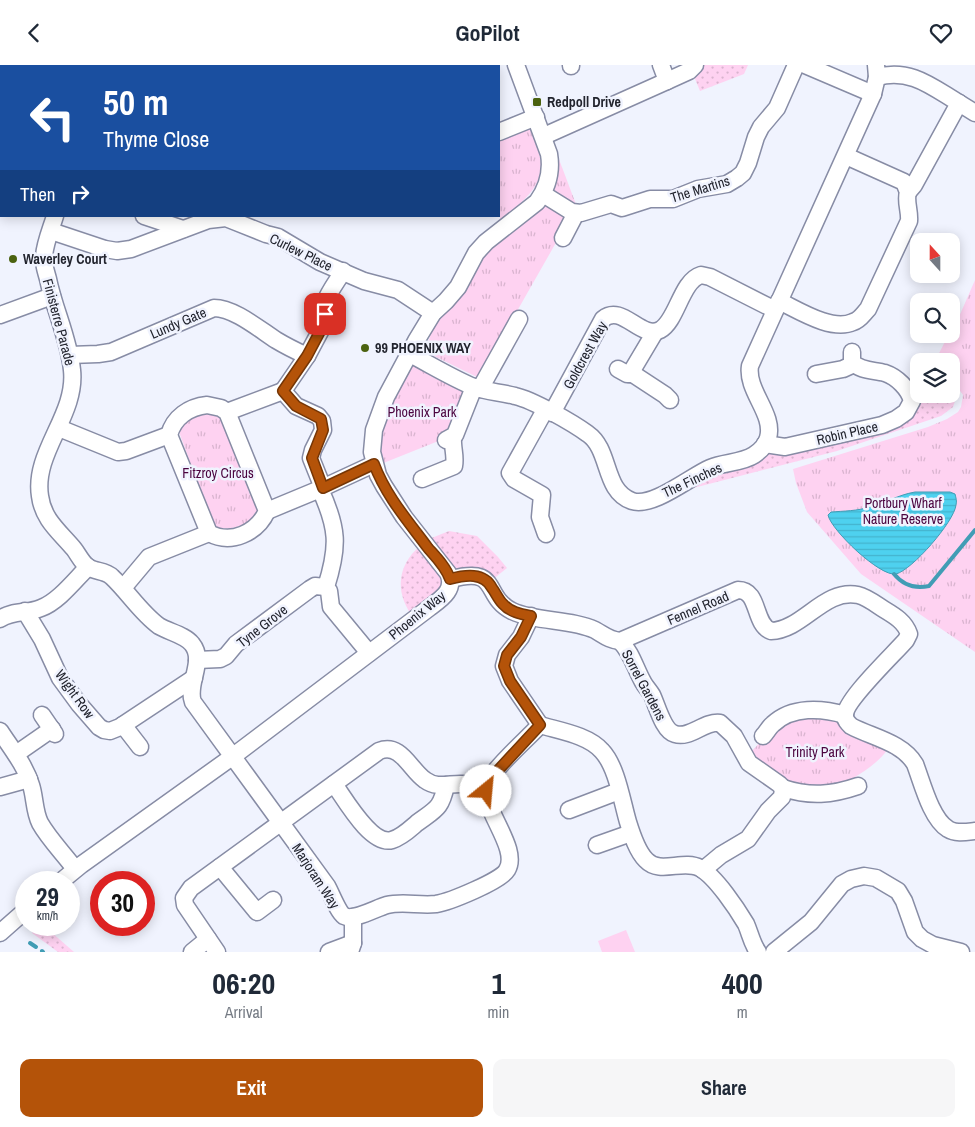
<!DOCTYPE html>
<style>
body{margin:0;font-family:"Archivo Narrow",sans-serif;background:#f6f6f7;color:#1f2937;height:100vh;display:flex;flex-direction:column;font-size:19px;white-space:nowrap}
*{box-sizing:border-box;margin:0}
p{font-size:16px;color:#747a83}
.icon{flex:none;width:28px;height:28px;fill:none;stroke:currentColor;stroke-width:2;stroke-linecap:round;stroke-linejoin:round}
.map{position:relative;height:887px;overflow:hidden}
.panel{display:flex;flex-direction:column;background:#fff;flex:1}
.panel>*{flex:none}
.hud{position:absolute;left:0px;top:0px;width:500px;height:152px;box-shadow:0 2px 12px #0003;background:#1a4fa0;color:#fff;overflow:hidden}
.needle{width:32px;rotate:339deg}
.buttons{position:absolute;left:910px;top:168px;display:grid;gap:10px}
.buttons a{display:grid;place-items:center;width:50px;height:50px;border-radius:10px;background:#fff;box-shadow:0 2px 12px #0003;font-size:25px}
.speed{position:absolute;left:15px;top:806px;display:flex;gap:10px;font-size:25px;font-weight:700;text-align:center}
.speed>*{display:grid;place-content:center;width:65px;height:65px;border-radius:50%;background:#fff;box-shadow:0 2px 12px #0003;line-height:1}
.speed small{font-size:12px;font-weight:400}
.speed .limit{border:8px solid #d22;background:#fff;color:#111}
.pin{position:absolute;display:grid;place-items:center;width:42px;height:42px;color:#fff;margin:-21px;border-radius:10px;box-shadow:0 2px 8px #0006}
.me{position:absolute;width:55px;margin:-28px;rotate:28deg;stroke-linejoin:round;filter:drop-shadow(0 0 4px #0008)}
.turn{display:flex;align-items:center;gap:18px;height:105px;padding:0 20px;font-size:22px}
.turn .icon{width:65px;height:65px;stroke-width:2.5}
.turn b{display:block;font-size:35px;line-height:42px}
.then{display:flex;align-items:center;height:48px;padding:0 20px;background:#0003;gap:10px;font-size:19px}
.eta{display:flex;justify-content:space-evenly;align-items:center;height:85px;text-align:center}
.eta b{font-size:30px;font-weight:700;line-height:35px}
.action{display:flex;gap:10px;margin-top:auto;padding:10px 20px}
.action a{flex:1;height:58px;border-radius:10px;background:#b45309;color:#fff;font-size:20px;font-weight:700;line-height:58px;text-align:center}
.action a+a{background:#f6f6f7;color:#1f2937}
header{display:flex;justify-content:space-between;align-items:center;height:65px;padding:0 20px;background:#fff;font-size:22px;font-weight:700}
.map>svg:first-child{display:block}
.grass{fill:url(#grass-dots)}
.park{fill:url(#park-tufts)}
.pitch{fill:#fed2f1}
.water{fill:url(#water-rules);stroke:#419db5}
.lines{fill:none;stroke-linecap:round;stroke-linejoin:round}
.stream{stroke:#419db5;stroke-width:4}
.minor-casing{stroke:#878ca5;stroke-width:19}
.minor{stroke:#fff;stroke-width:16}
.route-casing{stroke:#753606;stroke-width:12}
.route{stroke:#b45309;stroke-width:9}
.poi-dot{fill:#4b6210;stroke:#f0f3fe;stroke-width:2}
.labels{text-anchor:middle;stroke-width:5;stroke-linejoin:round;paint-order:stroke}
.poi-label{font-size:14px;font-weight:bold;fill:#22242e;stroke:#f0f3fe;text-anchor:start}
.street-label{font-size:14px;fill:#22242e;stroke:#f0f3fe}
.park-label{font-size:14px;fill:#4b043f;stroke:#f0f3fe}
</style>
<header><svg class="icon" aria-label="back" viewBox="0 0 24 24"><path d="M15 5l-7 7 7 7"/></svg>GoPilot<svg class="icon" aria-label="heart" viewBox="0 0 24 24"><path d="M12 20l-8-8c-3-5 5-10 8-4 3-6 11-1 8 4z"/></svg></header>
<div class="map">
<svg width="975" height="887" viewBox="0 0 975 887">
<defs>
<pattern id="grass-dots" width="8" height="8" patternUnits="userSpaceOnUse" patternTransform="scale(1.25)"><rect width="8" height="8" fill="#fed2f1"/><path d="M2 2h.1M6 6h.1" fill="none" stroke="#d9b4cf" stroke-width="1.8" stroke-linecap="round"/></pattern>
<pattern id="park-tufts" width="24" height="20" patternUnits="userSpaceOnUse" patternTransform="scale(1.25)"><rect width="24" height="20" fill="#fed2f1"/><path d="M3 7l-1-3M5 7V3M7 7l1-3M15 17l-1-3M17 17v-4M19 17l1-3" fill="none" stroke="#d9b4cf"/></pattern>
<pattern id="water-rules" width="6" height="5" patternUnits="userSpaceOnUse" patternTransform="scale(1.25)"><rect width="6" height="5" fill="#4ed1ef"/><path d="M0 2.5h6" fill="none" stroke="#44b3cd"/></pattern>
</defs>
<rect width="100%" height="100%" fill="#f0f3fe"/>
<g class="grass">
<polygon points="702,0 748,0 744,9 700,26 693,9"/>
<polygon points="951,327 957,330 953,342 941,351 837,386 674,428 693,418 771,386 794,389 911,349 923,329 951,329"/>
<polygon points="449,466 477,471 498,492 507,503 492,515 457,507 429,474"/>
<path d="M419 482C427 492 449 512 439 527 434 534 418 543 411 549 395 526 398 500 419 482Z"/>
<polygon points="39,860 43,860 74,887 58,887 32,868"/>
</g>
<g class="park">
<path d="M529 62C533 72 538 82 540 92 546 121 521 139 500 154L499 73Z"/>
<polygon points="557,89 577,142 550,129"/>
<polygon points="544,136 570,153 479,313 428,288 426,282 430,272 428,269 480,193"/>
<polygon points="975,215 975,587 861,509 807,447 796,418 793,404 928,362 947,354 958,347 961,342 963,330 958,323 951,321 951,296 935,296 949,269 951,269 951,265 955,261"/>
<polygon points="415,300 465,324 446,373 381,399 379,389 382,353 411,302"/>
<path d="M200 348 220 349 246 407 245 415 250 430 256 432 261 444C246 462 234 466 211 462L207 450 209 445 203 430 197 427 189 406 191 400 178 364 184 357Z"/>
<path d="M805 652 839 655 842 663 848 669 887 685C877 700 847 720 828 722 816 723 804 722 793 723L750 688 770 667 780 661Z"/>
</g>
<polygon class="pitch" points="626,865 635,887 602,887 598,876"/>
<path class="water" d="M915 427H950L955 429C956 433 957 436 956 440 954 457 912 505 896 509 880 512 831 465 828 450L831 447C844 446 857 446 870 442 885 438 898 430 915 427Z"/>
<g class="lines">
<g class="stream">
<path d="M894 509C903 520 915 524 929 521L975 465"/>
<polyline points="30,878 36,882"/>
<polyline points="42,886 43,887"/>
</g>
<g class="minor-casing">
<g id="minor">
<polyline points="147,0 148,1"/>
<polyline points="278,0 279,1"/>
<polyline points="571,0 571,1"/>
<polyline points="661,0 667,16"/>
<polyline points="805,0 873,29"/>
<polyline points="165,1 168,0"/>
<polyline points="429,1 432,0"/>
<path d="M877 12C911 3 932 22 959 38L914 120 908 127"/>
<polyline points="959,38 975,48"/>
<polyline points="0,67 1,67"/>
<polyline points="499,67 536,52"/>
<polyline points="544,71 667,16 689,6 695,0"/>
<polyline points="543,129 572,147 581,148 611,139 622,143 650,134 673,134 698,124 727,119 737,113 743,108 748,98 756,72 761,62 777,43 796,0"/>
<path d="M55 151C51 164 45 178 44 191 43 199 46 206 48 214 54 244 69 274 72 305 77 350 33 387 40 431 43 455 60 467 74 484 78 489 82 498 88 502 95 507 105 505 112 512 128 527 141 548 159 561 169 567 185 570 192 579 206 596 186 619 193 637L327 821C331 828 338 847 344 851 354 856 376 843 387 840 403 836 420 841 436 839 449 837 501 816 507 805 521 782 476 739 488 716 497 700 526 675 540 660"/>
<polyline points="144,151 183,164"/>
<polyline points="51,166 105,184 117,186 131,184 208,155 226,153 266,169 278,172 320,197 364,216 398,225 433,248"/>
<polyline points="563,173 576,148"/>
<path d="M779 236C798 245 832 267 853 257 860 255 863 249 868 244L909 156C910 146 905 136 908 127L904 117 846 91"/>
<polyline points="0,250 52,231"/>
<path d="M410 289C431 300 452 313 474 322 487 327 501 327 515 331 533 335 573 358 588 369 611 385 603 426 632 436 653 443 691 411 710 403 724 397 742 398 754 390 760 386 766 380 768 373 775 349 746 326 750 301L873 29 877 12 876 0"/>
<path d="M70 290 98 289 111 287 214 243C234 243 259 264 276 275 286 281 296 286 307 291"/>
<polyline points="618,304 627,309 633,309 665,330 670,335"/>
<polyline points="630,309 655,267"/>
<polyline points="816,309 843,304 854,299"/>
<polyline points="480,324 519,254"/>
<path d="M283 326 307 291 324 259C327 251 323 243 326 235 330 225 338 215 343 206"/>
<path d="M207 340 221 343 227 347 267 446C257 468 231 480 209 468L169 370C174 352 189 342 207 340Z"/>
<polyline points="545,345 510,408 514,414 542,430 540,452 546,469"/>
<polyline points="227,347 283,326 296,341 318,351 322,356 323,365 313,385 311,393 323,423"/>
<path d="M552 348 603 254C622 238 641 275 660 265 677 256 681 216 701 210L710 212 775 245"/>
<polyline points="59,363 118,387 126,386 169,370"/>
<polyline points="446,375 455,370 474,322"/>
<path d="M765 379 785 382 882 360 896 354 906 347 912 336C909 324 897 312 885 308 874 305 860 306 852 297V287"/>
<path d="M422 414 454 401C456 391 452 382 453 372"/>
<path d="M320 424C338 463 339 481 326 522L329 526 331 542 369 588"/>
<polyline points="267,446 320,424 374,399"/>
<path d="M451 514C501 501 482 531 512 546 535 557 572 554 595 565 604 570 609 575 620 576L738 525C760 525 753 559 771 566 803 565 824 523 858 530 867 532 877 540 885 545 895 551 905 557 909 569L906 575C895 588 844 636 845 651 845 655 848 658 851 661 871 672 902 677 915 699 922 717 931 754 948 764 956 769 966 767 975 766"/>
<polyline points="123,523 149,492 209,468"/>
<polyline points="25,546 42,574 60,613 79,639 99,662 104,665 110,666 120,662 194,613"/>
<polyline points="531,551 521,572 507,590 504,601 510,616 540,660"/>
<path d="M0 554C13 545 27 549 41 543 58 537 75 515 88 502"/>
<path d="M620 576C632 588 635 603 643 617 645 621 649 625 652 630 657 640 663 666 675 669 690 674 704 656 720 658L734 671 749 698 779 719 783 723 782 732 768 746 748 774 721 790 703 805"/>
<polyline points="197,595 220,594 226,591 236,579 310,524 315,521 326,522"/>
<polyline points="42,650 55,669"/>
<polyline points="123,660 140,682"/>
<path d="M540 660C560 666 588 670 602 686 617 702 622 737 628 757 632 770 637 786 646 795 660 810 683 794 700 803 716 812 737 844 746 859 750 868 752 879 758 887"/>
<path d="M0 666C11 683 25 700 31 720 35 732 34 746 40 758 49 774 64 789 75 804"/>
<path d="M763 671C767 667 769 662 773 659 792 641 822 643 845 650"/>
<polyline points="16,689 52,664"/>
<path d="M334 719C345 734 371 781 392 775 402 772 410 764 417 758 436 744 441 744 446 720"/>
<polyline points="0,722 29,714"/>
<path d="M783 723C810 732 832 730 858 721"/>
<polyline points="569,745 619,726"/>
<polyline points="597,780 631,768"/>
<polyline points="220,802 257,847 273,835"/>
<path d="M59 818 81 800 232 692 429 543C441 534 456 525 448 508L404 452 384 421 378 410 372 387 374 365 386 332 416 276 433 248 446 236 458 222 476 188 486 177 537 137C548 122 552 107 549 89L516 0"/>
<polyline points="0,868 26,845"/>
<polyline points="192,887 208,874"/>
<path d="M217 887 185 840 184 833 191 823 379 686C401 677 410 705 425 715 437 724 450 718 463 719 471 719 479 721 486 722"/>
<polyline points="329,887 353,878"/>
<polyline points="350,887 353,878 353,852"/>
<polyline points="774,887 811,857 842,819 851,814 864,811 876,813 898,826 904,836 915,867 922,874 933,880 961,887"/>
</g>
</g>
<use href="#minor" class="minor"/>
</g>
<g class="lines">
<g class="route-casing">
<path id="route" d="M325 249 326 254 324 259 307 291 283 326 296 341 321 354 323 365 312 393 323 423 374 399C386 431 408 456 428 483 436 492 446 502 450 514 465 510 484 507 492 523 496 528 498 534 503 539 510 547 521 549 531 551L521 572 507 590 504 601 510 616 540 660 490 714 486 726"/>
</g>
<use href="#route" class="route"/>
</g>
<g class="poi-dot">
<rect x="532" y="32" width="10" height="10" rx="2.5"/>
<circle cx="13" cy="194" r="5"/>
<circle cx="365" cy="283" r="5"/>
</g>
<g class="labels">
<g class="poi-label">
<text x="547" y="42">Redpoll Drive</text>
<text x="23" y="199">Waverley Court</text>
<text x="375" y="288">99 PHOENIX WAY</text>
</g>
<g class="street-label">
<text transform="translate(700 124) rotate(-17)" y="5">The Martins</text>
<text transform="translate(301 187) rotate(26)" y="5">Curlew Place</text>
<text transform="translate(59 257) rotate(75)" y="5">Finisterre Parade</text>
<text transform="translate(178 258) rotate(-23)" y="5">Lundy Gate</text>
<text transform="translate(585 290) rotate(-61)" y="5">Goldcrest Way</text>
<text transform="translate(847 368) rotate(-13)" y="5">Robin Place</text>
<text transform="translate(692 415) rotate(-25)" y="5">The Finches</text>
<text transform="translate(698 543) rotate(-23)" y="5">Fennel Road</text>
<text transform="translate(417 550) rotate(-39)" y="5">Phoenix Way</text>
<text transform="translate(262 561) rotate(-38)" y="5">Tyne Grove</text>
<text transform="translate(644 620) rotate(62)" y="5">Sorrel Gardens</text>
<text transform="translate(75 629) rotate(54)" y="5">Wight Row</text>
<text transform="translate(316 811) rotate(57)" y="5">Marjoram Way</text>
</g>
<g class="park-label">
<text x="422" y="352">Phoenix Park</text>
<text x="218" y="413">Fitzroy Circus</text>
<text x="903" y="443">Portbury Wharf<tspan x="903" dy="16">Nature Reserve</tspan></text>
<text x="815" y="692">Trinity Park</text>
</g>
</g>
</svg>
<div class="buttons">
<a><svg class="needle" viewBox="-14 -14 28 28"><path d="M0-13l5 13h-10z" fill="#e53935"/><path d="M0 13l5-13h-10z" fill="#747a83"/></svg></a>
<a><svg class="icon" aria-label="search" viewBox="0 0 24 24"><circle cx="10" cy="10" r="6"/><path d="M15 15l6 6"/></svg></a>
<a><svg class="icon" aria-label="layers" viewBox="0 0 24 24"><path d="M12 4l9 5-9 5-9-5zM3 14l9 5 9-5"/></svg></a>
</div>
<div class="speed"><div>29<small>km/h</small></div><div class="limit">30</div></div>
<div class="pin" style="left:325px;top:249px;background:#d93025"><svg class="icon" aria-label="arrive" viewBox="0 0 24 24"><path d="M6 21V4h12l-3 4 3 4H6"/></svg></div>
<svg class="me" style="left:486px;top:726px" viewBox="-20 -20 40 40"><circle r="19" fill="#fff"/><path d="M0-13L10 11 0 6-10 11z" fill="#b45309"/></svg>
<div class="hud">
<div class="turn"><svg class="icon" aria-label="left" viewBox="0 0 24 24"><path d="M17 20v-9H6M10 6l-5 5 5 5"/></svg><div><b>50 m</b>Thyme Close</div></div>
<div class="then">Then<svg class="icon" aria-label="right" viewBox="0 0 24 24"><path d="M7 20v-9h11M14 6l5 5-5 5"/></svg></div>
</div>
</div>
<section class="panel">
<div class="eta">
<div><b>06:20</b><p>Arrival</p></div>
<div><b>1</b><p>min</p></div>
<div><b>400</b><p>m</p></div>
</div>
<div class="action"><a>Exit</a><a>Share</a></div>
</section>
